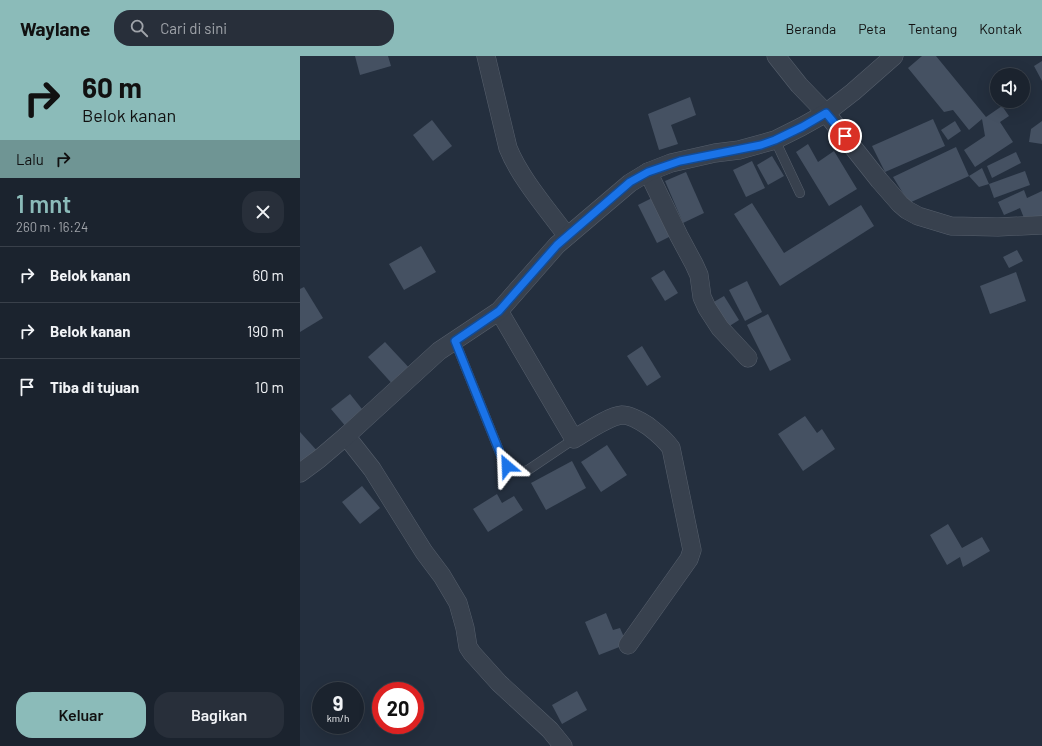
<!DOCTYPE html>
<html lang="id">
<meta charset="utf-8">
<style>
body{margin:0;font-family:Barlow,sans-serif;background:#282f3a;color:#f1f3f6;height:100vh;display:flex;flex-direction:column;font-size:15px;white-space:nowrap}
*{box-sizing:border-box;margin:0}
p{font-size:13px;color:#a0a4aa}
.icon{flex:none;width:22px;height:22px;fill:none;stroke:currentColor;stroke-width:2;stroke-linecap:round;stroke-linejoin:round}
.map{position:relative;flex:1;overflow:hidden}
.drawer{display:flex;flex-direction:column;background:#1b232e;width:300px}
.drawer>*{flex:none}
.guide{background:#8bbbb9;color:#111;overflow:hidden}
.tools{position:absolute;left:690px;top:12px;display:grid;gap:8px}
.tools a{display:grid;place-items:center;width:40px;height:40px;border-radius:50%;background:#1b232e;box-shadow:0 4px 16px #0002,0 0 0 1px #39404a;font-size:20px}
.speed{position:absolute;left:12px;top:626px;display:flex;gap:8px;font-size:20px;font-weight:700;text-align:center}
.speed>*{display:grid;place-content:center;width:52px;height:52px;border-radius:50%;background:#1b232e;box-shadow:0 4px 16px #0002,0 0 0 1px #39404a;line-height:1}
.speed small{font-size:10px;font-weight:400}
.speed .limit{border:6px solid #d22;background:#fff;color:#111}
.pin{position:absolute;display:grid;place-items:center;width:34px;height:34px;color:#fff;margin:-17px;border:2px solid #fff;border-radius:50%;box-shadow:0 1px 4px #0007}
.me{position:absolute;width:44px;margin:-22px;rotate:334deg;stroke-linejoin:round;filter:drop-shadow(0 0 3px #0008)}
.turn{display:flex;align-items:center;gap:14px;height:84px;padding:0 16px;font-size:18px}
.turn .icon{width:52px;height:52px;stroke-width:2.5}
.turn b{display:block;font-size:28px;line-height:34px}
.then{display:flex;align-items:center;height:38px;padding:0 16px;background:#0003;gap:8px;font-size:15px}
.round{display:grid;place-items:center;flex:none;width:42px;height:42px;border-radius:16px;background:#282f3a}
.overview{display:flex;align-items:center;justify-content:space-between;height:68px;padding:0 16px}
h1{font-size:24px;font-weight:600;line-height:30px;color:#8bbbb9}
.button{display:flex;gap:8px;margin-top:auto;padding:8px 16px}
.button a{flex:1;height:46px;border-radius:16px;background:#8bbbb9;color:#111;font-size:16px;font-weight:600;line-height:46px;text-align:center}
.button a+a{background:#282f3a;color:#f1f3f6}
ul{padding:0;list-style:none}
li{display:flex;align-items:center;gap:12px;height:56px;padding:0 16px;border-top:1px solid #39404a}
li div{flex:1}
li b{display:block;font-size:15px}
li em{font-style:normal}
header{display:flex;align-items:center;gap:24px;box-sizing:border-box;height:56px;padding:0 20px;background:#8bbbb9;color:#111}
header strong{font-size:19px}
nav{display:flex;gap:22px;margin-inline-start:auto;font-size:14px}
.search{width:280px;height:36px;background:#282f3a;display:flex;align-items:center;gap:10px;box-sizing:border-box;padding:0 14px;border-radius:16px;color:#a0a4aa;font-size:15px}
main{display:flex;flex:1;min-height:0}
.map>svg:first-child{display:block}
.building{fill:#455162}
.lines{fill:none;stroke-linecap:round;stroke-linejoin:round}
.lane-casing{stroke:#565f6c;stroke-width:10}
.street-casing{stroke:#565f6c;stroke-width:19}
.lane{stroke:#38414e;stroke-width:9}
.street{stroke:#38414e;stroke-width:18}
.route-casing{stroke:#114b97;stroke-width:10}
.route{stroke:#1a73e8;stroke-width:7}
</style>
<header>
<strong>Waylane</strong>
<div class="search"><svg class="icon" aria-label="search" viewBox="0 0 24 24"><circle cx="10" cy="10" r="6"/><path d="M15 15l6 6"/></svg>Cari di sini</div>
<nav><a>Beranda</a><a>Peta</a><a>Tentang</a><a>Kontak</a></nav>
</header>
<main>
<section class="drawer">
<div class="guide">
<div class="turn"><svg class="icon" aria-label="right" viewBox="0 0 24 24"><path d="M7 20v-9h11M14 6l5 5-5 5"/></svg><div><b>60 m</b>Belok kanan</div></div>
<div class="then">Lalu<svg class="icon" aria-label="right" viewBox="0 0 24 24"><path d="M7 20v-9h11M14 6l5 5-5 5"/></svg></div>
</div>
<div class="overview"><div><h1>1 mnt</h1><p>260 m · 16:24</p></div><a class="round"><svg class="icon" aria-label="close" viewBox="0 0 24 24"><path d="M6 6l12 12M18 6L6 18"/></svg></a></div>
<ul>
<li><svg class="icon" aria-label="right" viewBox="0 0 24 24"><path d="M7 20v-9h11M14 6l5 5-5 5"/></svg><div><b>Belok kanan</b></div><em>60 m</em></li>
<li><svg class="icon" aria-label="right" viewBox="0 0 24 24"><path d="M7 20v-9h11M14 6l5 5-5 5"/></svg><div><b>Belok kanan</b></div><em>190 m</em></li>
<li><svg class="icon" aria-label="arrive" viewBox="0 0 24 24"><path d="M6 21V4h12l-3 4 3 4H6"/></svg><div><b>Tiba di tujuan</b></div><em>10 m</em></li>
</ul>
<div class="button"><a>Keluar</a><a>Bagikan</a></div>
</section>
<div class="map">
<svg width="742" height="690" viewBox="0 0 742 690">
<rect width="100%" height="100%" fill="#242f3e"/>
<g class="building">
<polygon points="55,0 88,0 91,10 60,19"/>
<polygon points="622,0 636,0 686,61 702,50 709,60 700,66 713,86 675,111 664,94 685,80 682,63 669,74 653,54 644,56 608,12"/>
<polygon points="742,5 742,25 734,10"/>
<polygon points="390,41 396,59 371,69 378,88 359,94 348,58"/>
<polygon points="633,63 645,90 585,116 572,90"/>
<polygon points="132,64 152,90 133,105 113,79"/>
<polygon points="655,65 661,75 648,84 641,74"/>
<polygon points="742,65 742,88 729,86 731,73"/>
<polygon points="508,88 518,106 534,95 557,133 529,150 496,96"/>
<polygon points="656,91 669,120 682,112 689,128 679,131 669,120 609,147 593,121"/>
<polygon points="716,96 721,107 692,122 687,110"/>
<polygon points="472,100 484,120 468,129 457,109"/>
<polygon points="452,105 465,132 446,141 433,114"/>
<polygon points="725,115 730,129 694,142 689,128"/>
<polygon points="386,116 404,157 383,167 365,125"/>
<polygon points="724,134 727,142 742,135 742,160 726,167 720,152 704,159 698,146"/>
<polygon points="354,141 373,179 357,187 338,149"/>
<polygon points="452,147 484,197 561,149 574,170 480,230 434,158"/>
<polygon points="121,190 136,216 104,234 89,208"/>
<polygon points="717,194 723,205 709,212 703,201"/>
<polygon points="364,214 378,237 365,245 351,222"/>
<polygon points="716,216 726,245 690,258 680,230"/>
<polygon points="447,225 462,256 445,265 429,234"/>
<polygon points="4,231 23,262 0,276 0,233"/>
<polygon points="424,240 439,264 428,271 412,247"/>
<polygon points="468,258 491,304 470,315 447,269"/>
<polygon points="85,286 113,316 96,332 68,301"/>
<polygon points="342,290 361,321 347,330 327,300"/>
<polygon points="50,338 66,358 47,372 31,353"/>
<polygon points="505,360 517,377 522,373 535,393 503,415 478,378"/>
<polygon points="0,376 20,398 5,411 0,405"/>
<polygon points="307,389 327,419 301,436 281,406"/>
<polygon points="272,405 286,432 246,454 231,427"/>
<polygon points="62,430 80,452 60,468 42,446"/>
<polygon points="197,438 202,447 214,440 223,454 188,476 173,453"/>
<polygon points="648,468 662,492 682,481 690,495 663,511 660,501 647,509 630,479"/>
<polygon points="306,557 313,574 320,572 327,588 299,599 285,566"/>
<polygon points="277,635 287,654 262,668 252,649"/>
</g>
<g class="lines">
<g class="lane-casing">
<g id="lane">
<polyline points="475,84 500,137"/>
<path d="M155 285 202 402C210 414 214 419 228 414L274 383"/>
</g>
</g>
<g class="street-casing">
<g id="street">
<path d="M186 0 208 92C220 122 248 154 267 180"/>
<polyline points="476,0 499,29 526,57 579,124 600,148 607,154 618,160 651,170 698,171 742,169"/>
<polyline points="348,116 379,180 394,208 399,219 402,241 407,252 420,272 448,302"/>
<path d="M199 255 274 383C286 376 309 360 322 359 330 359 342 366 348 370 357 377 364 382 371 392L392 494 389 503 328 589"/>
<polyline points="46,380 72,413 124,496 142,520 158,547 165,572 168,591 172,597 199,627 250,674 263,690"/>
<polyline points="0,417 19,403 46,380 139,295 199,255 257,189 330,127 348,116 371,107 415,97 439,94 475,84 501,71 526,57 553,36 594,0"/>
</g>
</g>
<use href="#lane" class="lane"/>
<use href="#street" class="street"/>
</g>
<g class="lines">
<g class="route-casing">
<polyline id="route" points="207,410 202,402 155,285 199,255 257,189 330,126 348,116 380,105 461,89 475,84 502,71 526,57 545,80"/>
</g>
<use href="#route" class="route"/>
</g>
</svg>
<div class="tools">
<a><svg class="icon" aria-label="sound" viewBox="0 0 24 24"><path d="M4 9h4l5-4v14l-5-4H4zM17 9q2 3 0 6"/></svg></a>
</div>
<div class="speed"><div>9<small>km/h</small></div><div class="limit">20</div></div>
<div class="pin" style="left:545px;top:80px;background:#d93025"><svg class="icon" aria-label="arrive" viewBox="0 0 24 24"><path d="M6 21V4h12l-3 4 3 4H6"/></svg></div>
<svg class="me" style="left:207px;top:410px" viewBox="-20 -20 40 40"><path d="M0-17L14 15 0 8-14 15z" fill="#1a73e8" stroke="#fff" stroke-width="4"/></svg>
</div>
</main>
